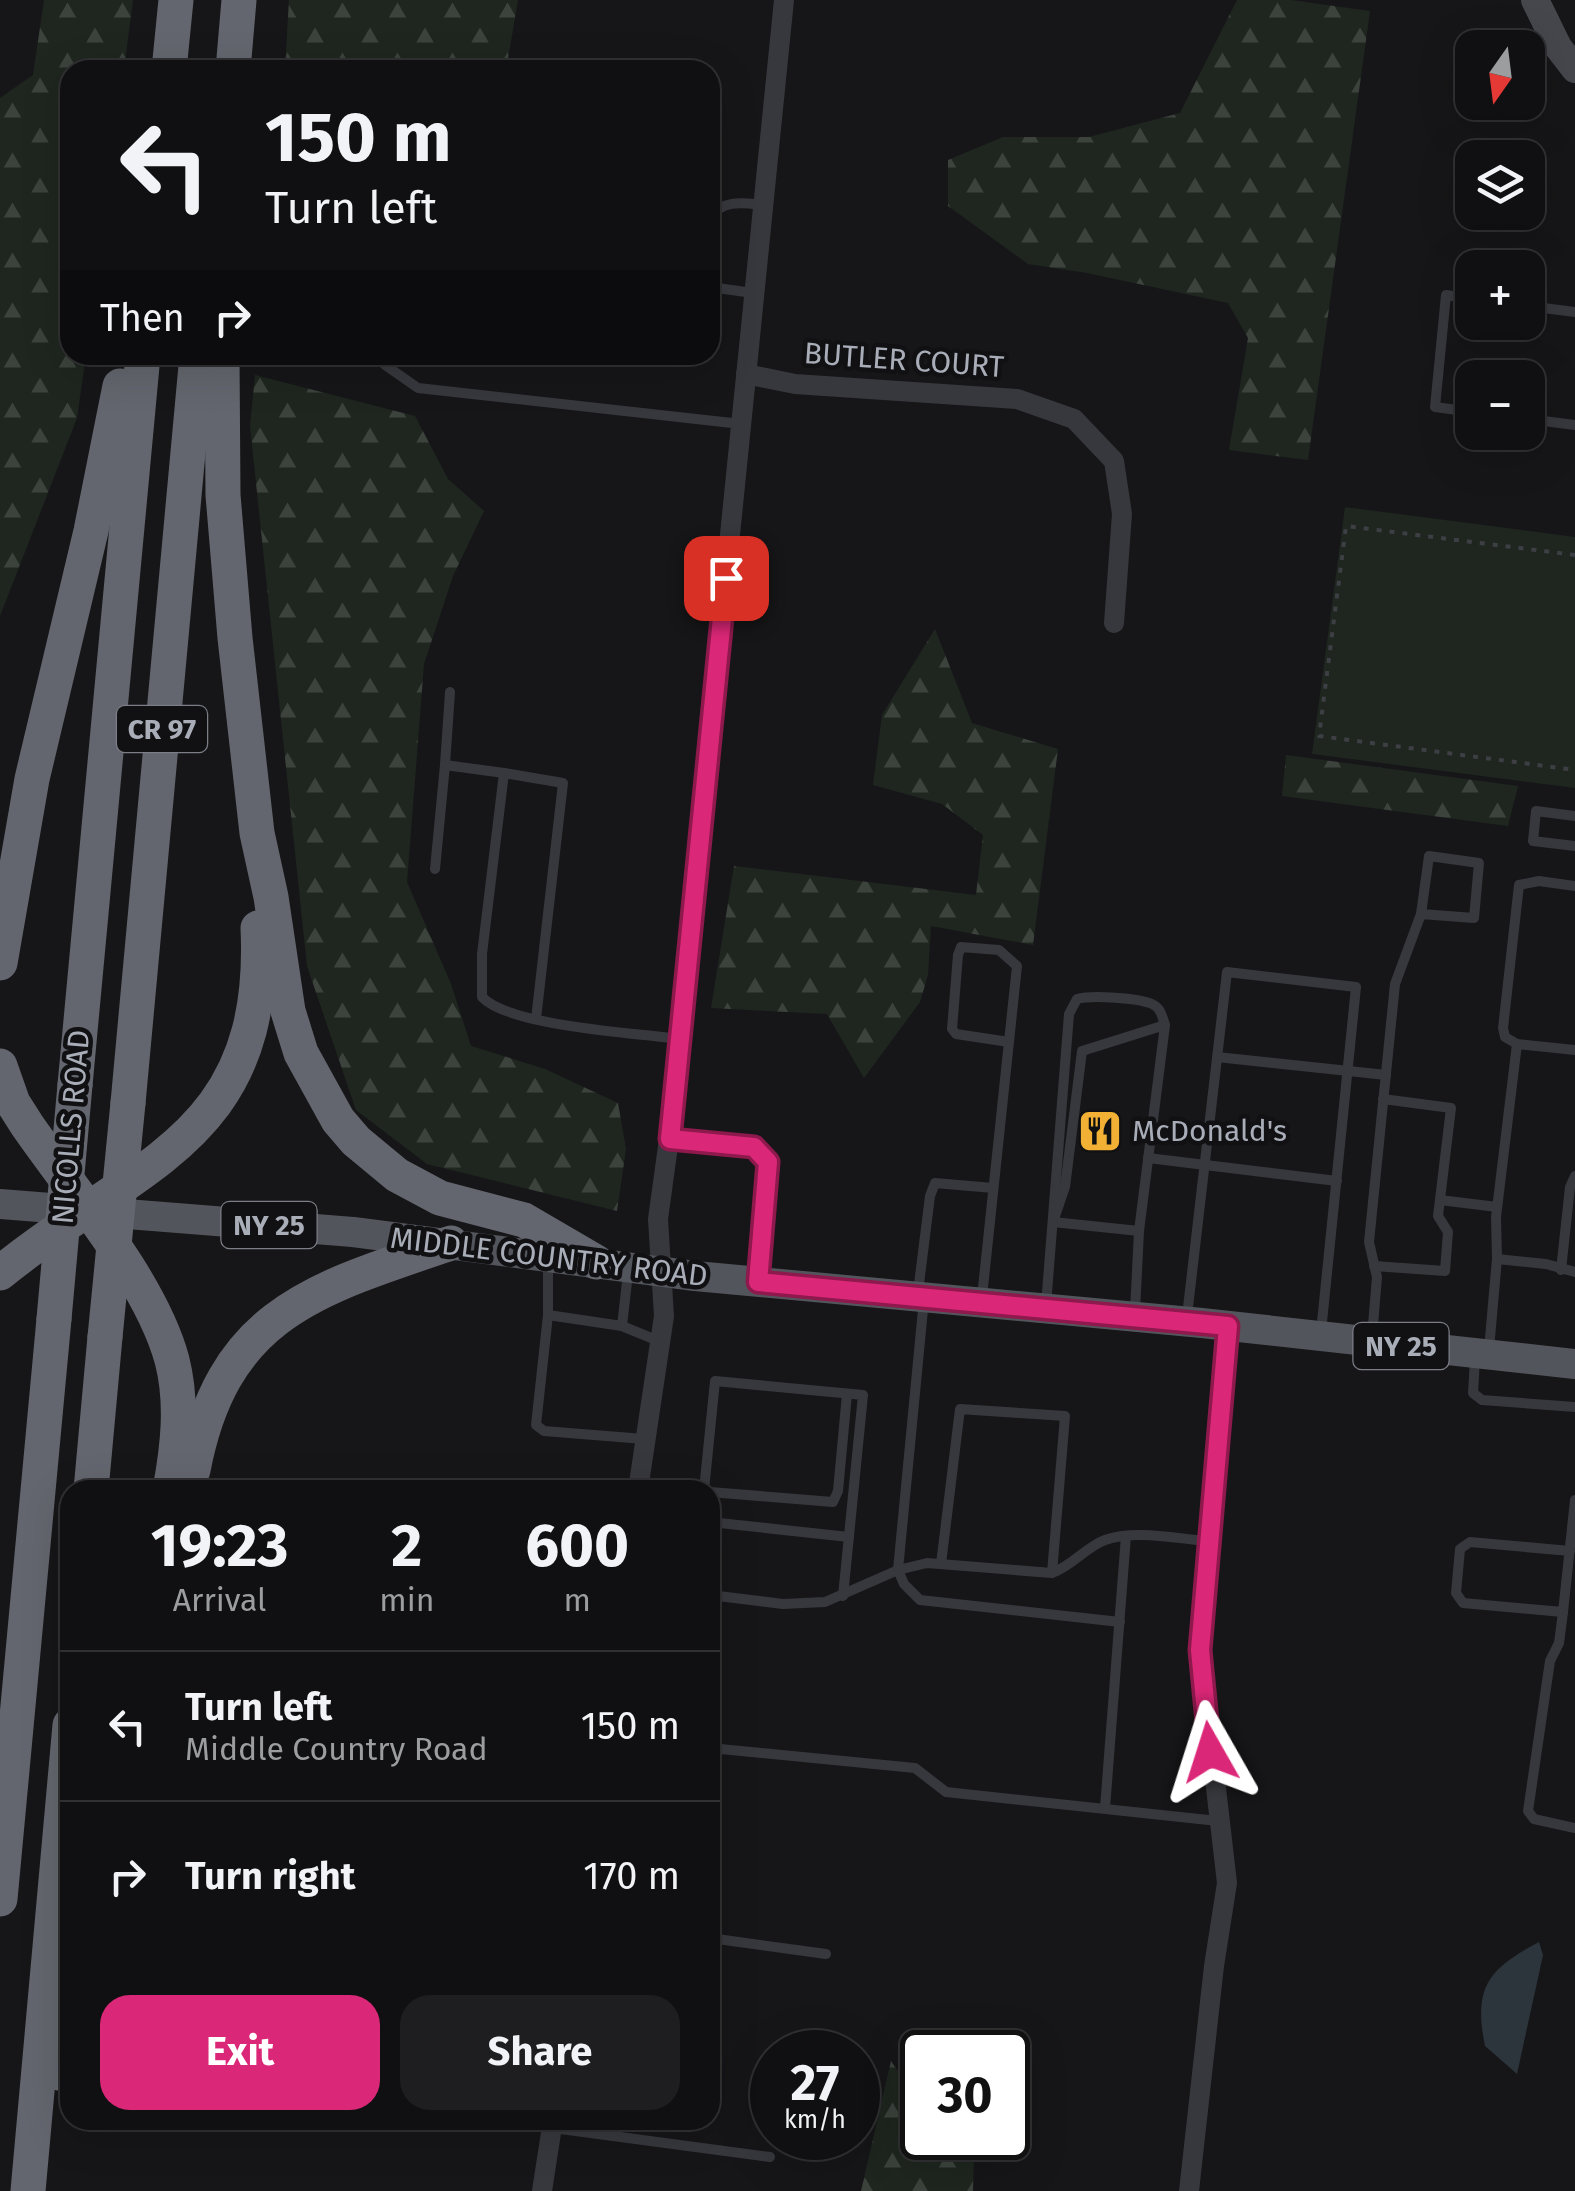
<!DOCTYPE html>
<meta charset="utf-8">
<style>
body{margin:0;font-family:"Fira Sans",sans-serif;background:#1e1e20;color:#f1f3f6;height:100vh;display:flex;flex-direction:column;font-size:38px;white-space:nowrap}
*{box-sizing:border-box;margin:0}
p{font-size:32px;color:#9c9d9f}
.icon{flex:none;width:55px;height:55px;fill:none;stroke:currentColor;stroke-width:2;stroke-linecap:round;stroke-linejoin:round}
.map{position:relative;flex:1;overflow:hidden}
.side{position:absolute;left:60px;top:1480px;width:660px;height:650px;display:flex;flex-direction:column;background:#101012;border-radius:30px;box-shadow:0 10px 40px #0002,0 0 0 2px #303032}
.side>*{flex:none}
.top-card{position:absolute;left:60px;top:60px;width:660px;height:305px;border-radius:30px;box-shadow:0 10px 40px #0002,0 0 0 2px #303032;background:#101012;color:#f1f3f6;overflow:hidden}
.needle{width:65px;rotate:194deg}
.controls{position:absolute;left:1455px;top:30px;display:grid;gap:20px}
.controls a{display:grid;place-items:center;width:90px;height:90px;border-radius:20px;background:#101012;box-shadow:0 10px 40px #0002,0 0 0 2px #303032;font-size:50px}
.speed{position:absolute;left:750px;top:2030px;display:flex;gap:20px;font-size:50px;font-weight:700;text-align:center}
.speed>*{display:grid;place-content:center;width:130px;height:130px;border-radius:50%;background:#101012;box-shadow:0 10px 40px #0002,0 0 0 2px #303032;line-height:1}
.speed small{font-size:25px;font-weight:400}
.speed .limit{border:5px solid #111;border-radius:15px;background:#fff;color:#111}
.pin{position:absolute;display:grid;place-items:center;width:85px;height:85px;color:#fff;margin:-42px;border-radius:20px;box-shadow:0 5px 15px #0006}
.me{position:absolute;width:110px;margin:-55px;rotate:354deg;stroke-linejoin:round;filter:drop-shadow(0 0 8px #0008)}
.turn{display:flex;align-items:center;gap:35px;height:210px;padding:0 40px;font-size:45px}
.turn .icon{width:130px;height:130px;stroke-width:2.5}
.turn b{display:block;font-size:70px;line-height:85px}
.then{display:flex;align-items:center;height:95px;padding:0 40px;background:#0003;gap:20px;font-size:38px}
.eta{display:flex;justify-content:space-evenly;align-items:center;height:170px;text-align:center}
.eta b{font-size:60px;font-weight:700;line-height:70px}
.action{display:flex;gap:20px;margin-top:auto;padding:20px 40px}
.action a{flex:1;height:115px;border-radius:30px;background:#db2777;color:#fff;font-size:40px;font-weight:700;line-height:115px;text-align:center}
.action a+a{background:#1e1e20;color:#f1f3f6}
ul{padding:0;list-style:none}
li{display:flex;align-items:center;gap:30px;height:150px;padding:0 40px;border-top:2px solid #303032}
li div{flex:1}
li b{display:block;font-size:38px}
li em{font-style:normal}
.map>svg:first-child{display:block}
.forest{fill:url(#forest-firs)}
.park{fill:#1e261f}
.water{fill:#2c353c}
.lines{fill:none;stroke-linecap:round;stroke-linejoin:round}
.path{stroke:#3d3f44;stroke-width:4;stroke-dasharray:5 8;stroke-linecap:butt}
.lane{stroke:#37383d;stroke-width:10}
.street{stroke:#37383d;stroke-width:20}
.secondary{stroke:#45474d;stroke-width:28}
.primary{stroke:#53555c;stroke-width:30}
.highway{stroke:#63666e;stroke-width:35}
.highway-bridge{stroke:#63666e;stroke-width:35}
.route-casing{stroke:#8e194d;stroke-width:25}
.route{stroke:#db2777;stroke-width:18}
.labels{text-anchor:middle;stroke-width:9;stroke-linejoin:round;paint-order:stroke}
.shield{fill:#111113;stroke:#7b7e86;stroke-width:2.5}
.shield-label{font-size:28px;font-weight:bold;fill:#a8adb8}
.street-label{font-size:30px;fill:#a8adb8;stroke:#111113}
.poi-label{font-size:30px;fill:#a8adb8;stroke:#111113;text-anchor:start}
</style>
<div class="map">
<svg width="1575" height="2191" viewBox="0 0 1575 2191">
<defs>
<pattern id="forest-firs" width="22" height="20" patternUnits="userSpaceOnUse" patternTransform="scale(2.5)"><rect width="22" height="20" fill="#1e261f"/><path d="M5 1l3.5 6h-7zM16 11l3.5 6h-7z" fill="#3c433d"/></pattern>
</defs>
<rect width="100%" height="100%" fill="#161618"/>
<g class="forest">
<polygon points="44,0 133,0 124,70 70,70 70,355 86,355 77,418 0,616 0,98 33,75"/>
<polygon points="289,0 518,0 506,70 285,70"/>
<polygon points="1237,0 1291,0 1370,11 1308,460 1229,450 1248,338 1228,303 1087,273 1028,264 948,206 948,160 1003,137 1089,137 1180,113"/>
<polygon points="255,375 415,416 448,479 484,511 453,576 424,664 407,882 451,984 471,1046 545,1069 618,1103 626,1149 617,1211 427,1164 356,1110 307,966 250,426"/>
<polygon points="935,629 972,723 1058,749 1033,945 931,926 928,975 920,1002 864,1078 827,1014 711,1008 734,866 976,895 983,835 942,804 873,785 882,715"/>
<polygon points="1286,755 1518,786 1508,826 1282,796"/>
<polygon points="891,2061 922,2107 922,2138 958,2138 974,2150 973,2191 861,2191"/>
</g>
<polygon class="park" points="1345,507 1575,537 1575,788 1312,754"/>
<path class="water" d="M1539 1942 1543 1955 1517 2074 1485 2046C1473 1987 1488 1969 1539 1942Z"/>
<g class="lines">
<polyline class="path" points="1575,555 1346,526 1319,736 1575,770"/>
<g class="lane">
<polyline points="1475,47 1480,48"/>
<polyline points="1526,48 1551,35"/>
<path d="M710 218C722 199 744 203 763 205"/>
<polyline points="710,287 753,293"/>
<polyline points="1472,299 1446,295 1435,407 1472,412"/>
<polyline points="1528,306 1575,312"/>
<polyline points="385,365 418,388 741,424"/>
<polyline points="1528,419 1575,425"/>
<polyline points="445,765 450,692"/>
<polyline points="1575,816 1536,811 1533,841 1575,846"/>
<polyline points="435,869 445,765 504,773"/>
<polyline points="1575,886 1539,881 1519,885 1503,1028 1505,1037 1517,1044 1575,1050"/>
<path d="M536 1019 563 783 504 773 482 954V997C509 1026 635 1033 679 1039"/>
<polyline points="1217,1057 1386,1075"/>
<polyline points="669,1139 754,1147 768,1163 758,1277"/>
<polyline points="1148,1158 1337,1181"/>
<polyline points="1440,1200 1497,1207"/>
<polyline points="1139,1231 1053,1222 1065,1187 1082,1051 1165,1025"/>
<polyline points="1497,1259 1546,1264 1575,1272"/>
<polyline points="548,1262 548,1315 536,1425 544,1431 644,1439"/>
<polyline points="1374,1266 1445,1271 1448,1232 1438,1216 1451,1108 1383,1099"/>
<polyline points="1561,1270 1570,1187 1575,1176"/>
<polyline points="918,1292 930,1196 935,1183 993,1188"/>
<polyline points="982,1297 1017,966 999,950 961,947 958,955 952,1029 956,1034 1009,1042"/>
<polyline points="924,1299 898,1570 904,1584 920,1600 1120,1622"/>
<path d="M1046 1305 1069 1014 1077 999C1092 995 1138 998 1152 1004 1161 1008 1162 1016 1165 1025L1139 1231 1135 1311"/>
<polyline points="548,1315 622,1326 661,1342"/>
<polyline points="1187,1316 1227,972 1356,987 1321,1332"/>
<polyline points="622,1326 628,1273"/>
<polyline points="1372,1337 1377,1277 1369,1242 1395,984 1421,914 1429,856 1479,863 1474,918 1421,914"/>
<polyline points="1489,1349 1497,1259 1496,1217 1517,1044"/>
<polyline points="1475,1359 1473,1393 1482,1400 1575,1407"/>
<polyline points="704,1490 715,1381 863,1395 843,1596"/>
<polyline points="710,1492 833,1502 838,1491 847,1394"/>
<polyline points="710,1522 849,1537"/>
<polyline points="1570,1551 1470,1542 1460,1549 1456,1593 1463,1603 1563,1612 1575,1500"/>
<polyline points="941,1564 960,1409 1065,1416 1052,1573"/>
<path d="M710 1595 783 1604 825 1602 898 1570 927 1563 1052 1573C1072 1566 1086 1547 1105 1540 1135 1529 1177 1539 1208 1541"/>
<polyline points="1563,1612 1559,1643 1550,1661 1528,1811 1534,1819 1575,1828"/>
<polyline points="710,1748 915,1768 946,1792 1218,1821"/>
<polyline points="1105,1808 1126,1536"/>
<polyline points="710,1938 826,1954"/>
<polyline points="553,2128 770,2157"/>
</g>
<g class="street">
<polyline points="746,374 795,384 1017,399 1074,419 1114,461 1122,514 1114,623"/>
<polyline points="638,1490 664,1316 658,1219 669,1139 784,0"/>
<polyline points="542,2191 553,2120"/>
<polyline points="1189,2191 1214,1966 1227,1883 1200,1650 1227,1326"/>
</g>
<polyline class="secondary" points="1535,0 1558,47 1575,69"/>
<polyline class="primary" points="0,1204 353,1232 695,1276 1202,1323 1575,1364"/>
<g class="highway">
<polyline points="169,70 176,0"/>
<polyline points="233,70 239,0"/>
<polyline points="222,355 223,495 235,638 257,833 271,897 288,1011 301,1053 338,1120 356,1141 397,1175 440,1198 524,1220 596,1262"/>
<polyline points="0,963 32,779 91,531 120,386"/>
<path d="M0 1066 13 1103 27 1125C74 1193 151 1282 172 1360 183 1403 178 1447 170 1490"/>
<polyline points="75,1085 143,355"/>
<polyline points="128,1103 197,355"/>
<path d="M0 1273C137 1161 268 1140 258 928"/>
<path d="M193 1470C223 1312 316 1289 451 1243"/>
<polyline points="91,1490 105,1337"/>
<polyline points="0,1899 54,1319"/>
<polyline points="59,2073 70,2011"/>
<polyline points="28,2191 70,1725"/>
</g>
<g class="highway-bridge">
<polyline points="54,1319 75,1085"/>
<polyline points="105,1337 128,1103"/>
</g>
</g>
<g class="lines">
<g class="route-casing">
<polyline id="route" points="726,578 670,1139 754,1147 768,1162 758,1282 1228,1326 1200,1650 1210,1752"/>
</g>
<use href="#route" class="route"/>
</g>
<defs>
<g id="restaurant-square" transform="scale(2.25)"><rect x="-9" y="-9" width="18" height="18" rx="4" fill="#f2b134" stroke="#111113"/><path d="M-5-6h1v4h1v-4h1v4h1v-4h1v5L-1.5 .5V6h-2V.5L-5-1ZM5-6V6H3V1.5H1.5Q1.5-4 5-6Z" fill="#111"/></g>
</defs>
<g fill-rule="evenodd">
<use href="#restaurant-square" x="1100" y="1131"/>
</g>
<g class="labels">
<g class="shield">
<rect x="117" y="706" width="90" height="46" rx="8"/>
<rect x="221.5" y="1202" width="95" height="46" rx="8"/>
<rect x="1353.5" y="1323" width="95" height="46" rx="8"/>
</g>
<g class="shield-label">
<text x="162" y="739">CR 97</text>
<text x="269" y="1235">NY 25</text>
<text x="1401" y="1356">NY 25</text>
</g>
<g class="street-label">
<text transform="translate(904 360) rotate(4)" y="10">BUTLER COURT</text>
<text transform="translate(71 1127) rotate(-85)" y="10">NICOLLS ROAD</text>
<text transform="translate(549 1257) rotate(7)" y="10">MIDDLE COUNTRY ROAD</text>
</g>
<g class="poi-label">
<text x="1132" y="1141">McDonald's</text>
</g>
</g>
</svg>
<div class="controls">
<a><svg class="needle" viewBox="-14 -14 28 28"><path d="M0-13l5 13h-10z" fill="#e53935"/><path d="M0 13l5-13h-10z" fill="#9c9d9f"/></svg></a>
<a><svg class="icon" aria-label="layers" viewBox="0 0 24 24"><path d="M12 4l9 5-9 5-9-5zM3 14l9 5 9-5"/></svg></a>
<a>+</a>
<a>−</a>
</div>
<div class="speed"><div>27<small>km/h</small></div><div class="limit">30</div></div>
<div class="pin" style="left:726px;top:578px;background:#d93025"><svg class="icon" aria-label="arrive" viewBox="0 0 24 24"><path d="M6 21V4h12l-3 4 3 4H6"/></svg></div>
<svg class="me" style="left:1210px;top:1752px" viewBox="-20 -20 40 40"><path d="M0-17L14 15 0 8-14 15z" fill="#db2777" stroke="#fff" stroke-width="4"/></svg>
<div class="top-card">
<div class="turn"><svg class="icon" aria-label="left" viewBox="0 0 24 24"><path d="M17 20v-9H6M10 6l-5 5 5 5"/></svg><div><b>150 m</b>Turn left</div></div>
<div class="then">Then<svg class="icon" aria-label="right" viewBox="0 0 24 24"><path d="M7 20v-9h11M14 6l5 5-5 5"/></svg></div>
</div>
<section class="side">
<div class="eta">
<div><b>19:23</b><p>Arrival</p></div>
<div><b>2</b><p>min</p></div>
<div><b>600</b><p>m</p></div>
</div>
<ul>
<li><svg class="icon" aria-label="left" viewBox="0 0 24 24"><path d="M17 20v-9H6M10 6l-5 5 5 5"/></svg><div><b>Turn left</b><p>Middle Country Road</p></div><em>150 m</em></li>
<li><svg class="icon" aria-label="right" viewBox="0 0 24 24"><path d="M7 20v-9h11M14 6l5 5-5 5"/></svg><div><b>Turn right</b></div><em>170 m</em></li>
</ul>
<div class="action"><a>Exit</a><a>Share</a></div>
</section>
</div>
